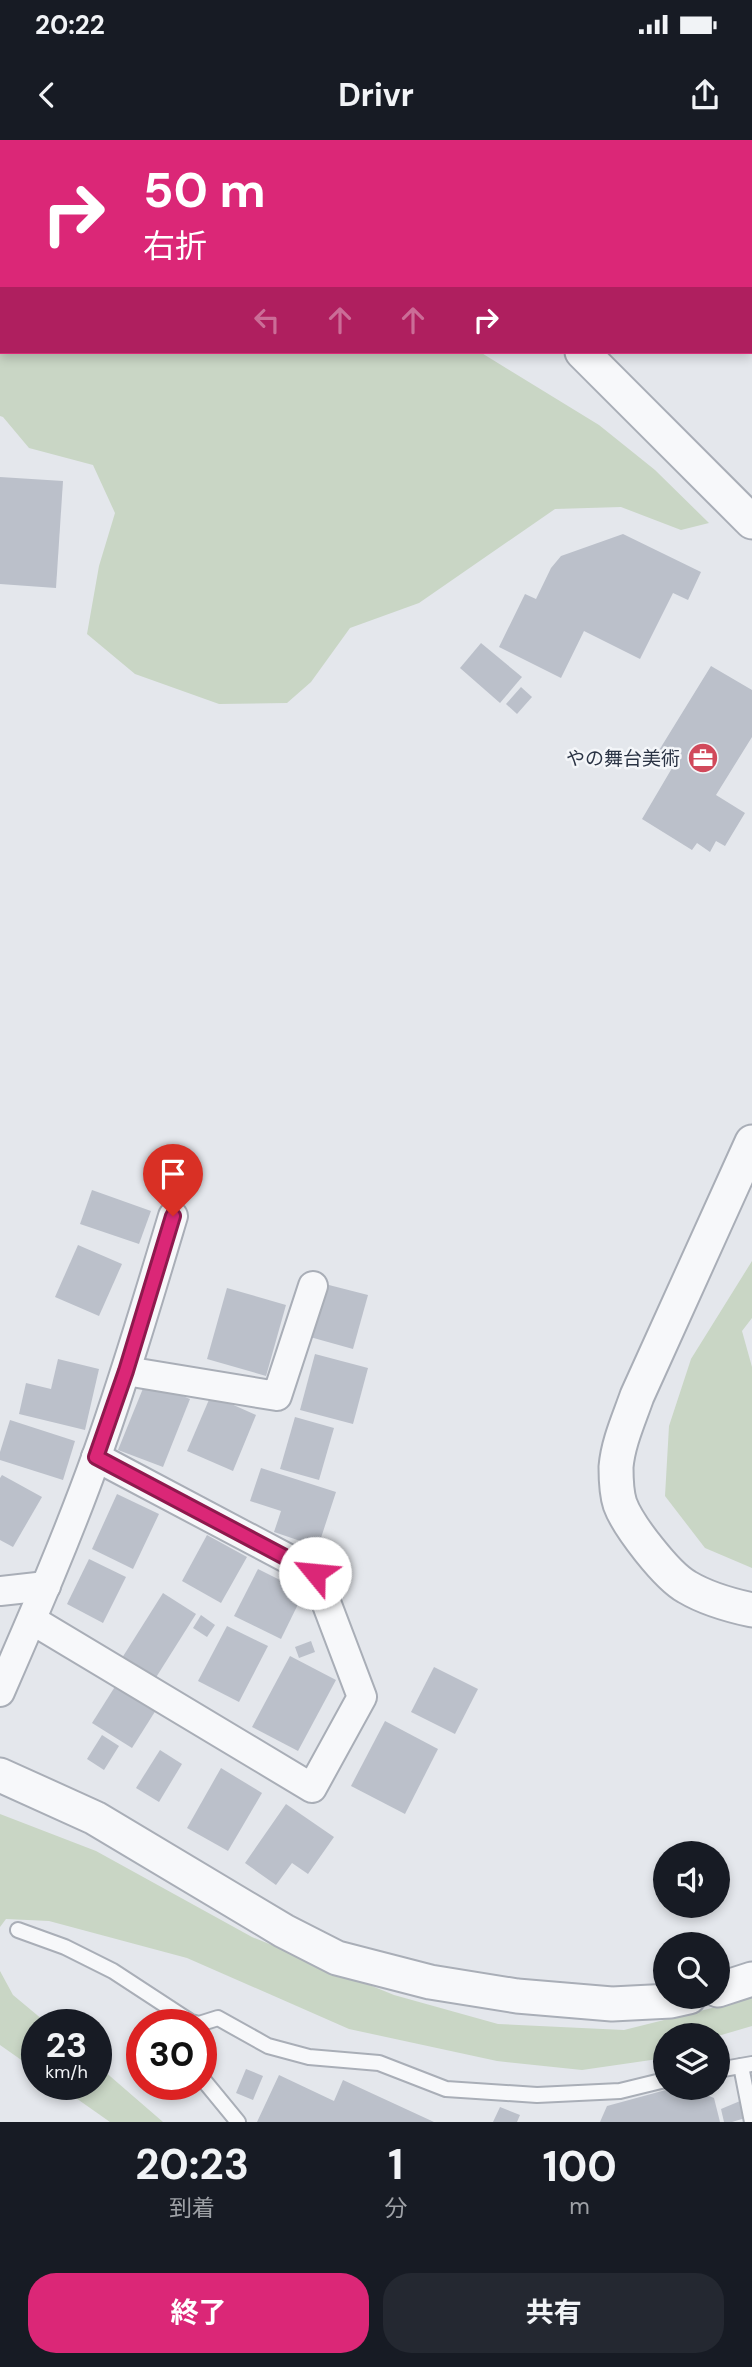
<!DOCTYPE html>
<html lang="ja">
<meta charset="utf-8">
<style>
body{margin:0;font-family:"DM Sans","Noto Sans JP",sans-serif;background:#242831;color:#f1f3f6;height:100vh;display:flex;flex-direction:column;font-size:26px;white-space:nowrap}
*{box-sizing:border-box;margin:0}
p{font-size:23px;color:#9ea1a6}
.icon{flex:none;width:38px;height:38px;fill:none;stroke:currentColor;stroke-width:2;stroke-linecap:round;stroke-linejoin:round}
.map{position:relative;height:1982px;overflow:hidden}
.details{display:flex;flex-direction:column;background:#171b24;flex:1}
.details>*{flex:none}
.guide{position:absolute;left:0px;top:0px;width:752px;height:214px;box-shadow:0 4px 10px #0003;background:#db2777;color:#fff;overflow:hidden}
.tools{position:absolute;left:653px;top:1701px;display:grid;gap:14px}
.tools a{display:grid;place-items:center;width:77px;height:77px;border-radius:50%;background:#171b24;box-shadow:0 4px 10px #0003;font-size:35px}
.speed{position:absolute;left:21px;top:1869px;display:flex;gap:14px;font-size:35px;font-weight:700;text-align:center}
.speed>*{display:grid;place-content:center;width:91px;height:91px;border-radius:50%;background:#171b24;box-shadow:0 4px 10px #0003;line-height:1}
.speed small{font-size:18px;font-weight:400}
.speed .limit{border:10px solid #d22;background:#fff;color:#111}
.pin{position:absolute;display:grid;place-items:center;width:60px;height:60px;color:#fff;margin:-72px -30px;border-radius:50% 50% 50% 0;rotate:-45deg;box-shadow:0 0 7px #0007}
.pin .icon{rotate:45deg}
.me{position:absolute;width:77px;margin:-38px;rotate:298deg;stroke-linejoin:round;filter:drop-shadow(0 0 5px #0008)}
.turn{display:flex;align-items:center;gap:24px;height:147px;padding:0 28px;font-size:32px}
.turn .icon{width:91px;height:91px;stroke-width:2.5}
.turn b{display:block;font-size:49px;line-height:60px}
.lanes{display:flex;align-items:center;height:66px;padding:0 28px;background:#0003;justify-content:center;gap:35px;direction:ltr}
.lanes .off{opacity:.35}
.eta{display:flex;justify-content:space-evenly;align-items:center;height:119px;text-align:center}
.eta b{font-size:42px;font-weight:700;line-height:49px}
.primary-button{display:flex;gap:14px;margin-top:auto;padding:14px 28px}
.primary-button a{flex:1;height:80px;border-radius:28px;background:#db2777;color:#fff;font-size:28px;font-weight:700;line-height:80px;text-align:center}
.primary-button a+a{background:#242831;color:#f1f3f6}
.status{display:flex;justify-content:space-between;align-items:center;height:49px;padding:0 35px;background:#171b24;direction:ltr}
.status svg{height:19px;fill:currentColor}
header{display:flex;justify-content:space-between;align-items:center;height:91px;padding:0 28px;background:#171b24;font-size:32px;font-weight:700}
.map>svg:first-child{display:block}
.green{fill:#c9d6c5}
.building{fill:#bbc0ca}
.lines{fill:none;stroke-linecap:round;stroke-linejoin:round}
.service-casing{stroke:#a9aeb7;stroke-width:18}
.minor-casing{stroke:#a9aeb7;stroke-width:32}
.tertiary-casing{stroke:#a9aeb7;stroke-width:37}
.service{stroke:#f7f8fa;stroke-width:14}
.minor{stroke:#f7f8fa;stroke-width:28}
.tertiary{stroke:#f7f8fa;stroke-width:33}
.route-casing{stroke:#8e194d;stroke-width:18}
.route{stroke:#db2777;stroke-width:12}
.labels{text-anchor:middle;stroke-width:5;stroke-linejoin:round;paint-order:stroke}
.poi-label{font-size:19px;fill:#2b3445;stroke:#f4f6f9;text-anchor:end}
</style>
<div class="status"><b>20:22</b><svg viewBox="0 0 49 12"><path d="M0 12V9h3v3zM5 12V6h3v6zM10 12V3h3v9zM15 12V0h3v12zM26 1h20v11H26zM47 4h2v5h-2z"/></svg></div>
<header><svg class="icon" aria-label="back" viewBox="0 0 24 24"><path d="M15 5l-7 7 7 7"/></svg>Drivr<svg class="icon" aria-label="share" viewBox="0 0 24 24"><path d="M12 15V3M7 8l5-5 5 5M5 13v7h14v-7"/></svg></header>
<div class="map">
<svg width="752" height="1982" viewBox="0 0 752 1982">
<rect width="100%" height="100%" fill="#e4e7ec"/>
<g class="green">
<polygon points="0,0 481,0 2,2 2,212 480,212 599,285 655,330 709,383 681,390 621,367 555,369 419,463 350,488 311,542 287,563 219,564 135,534 87,494 99,426 115,373 93,325 29,308 3,277 0,276"/>
<polygon points="576,0 752,0 752,124 751,2"/>
<polygon points="752,1121 752,1178 742,1191 752,1227 752,1428 705,1408 665,1356 669,1286 691,1219"/>
<polygon points="0,1674 96,1711 252,1797 394,1855 498,1884 624,1890 752,1858 752,1886 718,1896 665,1895 665,1918 582,1930 497,1921 349,1889 187,1818 49,1781 6,1779 0,1787"/>
<polygon points="0,1831 13,1855 49,1885 37,1885 37,1931 0,1905"/>
<polygon points="96,1924 163,1982 110,1982 56,1944 96,1944"/>
</g>
<g class="building">
<polygon points="0,337 63,341 56,448 0,444"/>
<polygon points="623,394 701,432 688,460 673,453 640,519 584,491 561,538 499,507 525,454 536,459 551,428 561,416"/>
<polygon points="481,503 522,537 500,563 460,528"/>
<polygon points="711,526 752,550 752,597 716,655 745,673 725,706 716,701 710,712 697,703 692,710 642,679 675,623 658,612"/>
<polygon points="521,547 532,557 517,574 506,564"/>
<polygon points="92,1050 151,1071 139,1104 80,1084"/>
<polygon points="78,1105 122,1124 99,1176 55,1157"/>
<polygon points="325,1144 368,1155 353,1209 310,1197"/>
<polygon points="227,1148 286,1165 266,1236 207,1219"/>
<polygon points="315,1214 368,1228 353,1284 300,1270"/>
<polygon points="58,1219 99,1229 85,1290 19,1274 26,1243 51,1249"/>
<polygon points="146,1241 190,1259 163,1327 118,1310"/>
<polygon points="211,1255 256,1275 233,1331 187,1311"/>
<polygon points="295,1277 334,1288 319,1340 280,1329"/>
<polygon points="10,1280 75,1301 63,1340 0,1320 0,1312"/>
<polygon points="261,1328 336,1352 318,1407 274,1392 281,1371 250,1361"/>
<polygon points="2,1335 42,1357 13,1407 0,1400 0,1338"/>
<polygon points="117,1354 159,1374 133,1429 92,1409"/>
<polygon points="207,1395 247,1417 221,1463 182,1441"/>
<polygon points="89,1419 126,1437 103,1483 67,1464"/>
<polygon points="258,1429 304,1452 281,1499 234,1476"/>
<polygon points="163,1453 196,1474 155,1539 122,1518"/>
<polygon points="201,1475 215,1485 207,1497 193,1488"/>
<polygon points="227,1486 268,1506 239,1562 198,1541"/>
<polygon points="311,1501 315,1512 299,1518 295,1507"/>
<polygon points="290,1516 336,1540 298,1611 252,1587"/>
<polygon points="434,1527 478,1549 455,1594 411,1572"/>
<polygon points="116,1545 156,1570 132,1608 92,1583"/>
<polygon points="385,1581 438,1609 405,1674 351,1646"/>
<polygon points="102,1595 119,1606 104,1630 87,1619"/>
<polygon points="160,1610 182,1624 159,1662 136,1648"/>
<polygon points="221,1628 262,1653 228,1711 187,1688"/>
<polygon points="286,1664 334,1697 308,1734 292,1723 276,1745 245,1723"/>
<polygon points="246,1929 263,1936 253,1960 236,1953"/>
<polygon points="279,1935 334,1961 343,1940 434,1982 257,1982"/>
<polygon points="673,1948 689,1948 714,1958 720,1982 600,1982 607,1966"/>
<polygon points="752,1956 752,1976 732,1982 724,1982 721,1969"/>
<polygon points="500,1967 520,1975 517,1982 493,1982"/>
</g>
<g class="lines">
<g class="service-casing">
<g id="service">
<polyline points="18,1790 65,1807 113,1831 191,1882 199,1884 218,1878 268,1906 309,1917 379,1923 446,1949 537,1955 620,1951 665,1940"/>
<polyline points="741,1926 752,1982"/>
<polyline points="718,1930 752,1924"/>
<polyline points="201,1937 238,1982"/>
</g>
</g>
<g class="minor-casing">
<g id="minor">
<polyline points="126,1231 277,1256 313,1146"/>
<polyline points="0,1451 46,1446"/>
<polyline points="32,1480 312,1648 362,1557 315,1433 96,1317"/>
<path d="M0 1552C34 1474 68 1396 97 1315 125 1237 149 1156 173 1076"/>
</g>
</g>
<g class="tertiary-casing">
<g id="tertiary">
<polyline points="524,2 524,0"/>
<polyline points="582,212 752,382"/>
<path d="M752 1002 637 1256C629 1279 618 1303 616 1327 616 1338 617 1355 620 1364 628 1386 667 1436 687 1447 707 1459 729 1465 752 1470"/>
<polyline points="0,1635 95,1678 284,1791 337,1818 430,1842 517,1856 612,1864 671,1861 689,1857"/>
<polyline points="718,1850 752,1839"/>
</g>
</g>
<use href="#service" class="service"/>
<use href="#minor" class="minor"/>
<use href="#tertiary" class="tertiary"/>
</g>
<g class="lines">
<g class="route-casing">
<polyline id="route" points="173,1076 126,1231 96,1317 315,1433"/>
</g>
<use href="#route" class="route"/>
</g>
<defs>
<g id="office-disc" transform="scale(1.575)"><circle r="9.5" fill="#d1495b" stroke="#f4f6f9"/><path d="M-6-3h4V-5.5h4V-3h4V5H-6ZM-1-4.5V-3h2v-1.5ZM-6 0V1H6V0Z" fill="#fff"/></g>
</defs>
<g fill-rule="evenodd">
<use href="#office-disc" x="703" y="618"/>
</g>
<g class="labels">
<g class="poi-label">
<text x="680" y="625">やの舞台美術</text>
</g>
</g>
</svg>
<div class="tools">
<a><svg class="icon" aria-label="sound" viewBox="0 0 24 24"><path d="M4 9h4l5-4v14l-5-4H4zM17 9q2 3 0 6"/></svg></a>
<a><svg class="icon" aria-label="search" viewBox="0 0 24 24"><circle cx="10" cy="10" r="6"/><path d="M15 15l6 6"/></svg></a>
<a><svg class="icon" aria-label="layers" viewBox="0 0 24 24"><path d="M12 4l9 5-9 5-9-5zM3 14l9 5 9-5"/></svg></a>
</div>
<div class="speed"><div>23<small>km/h</small></div><div class="limit">30</div></div>
<div class="pin" style="left:173px;top:1076px;background:#d93025"><svg class="icon" aria-label="arrive" viewBox="0 0 24 24"><path d="M6 21V4h12l-3 4 3 4H6"/></svg></div>
<svg class="me" style="left:315px;top:1433px" viewBox="-20 -20 40 40"><circle r="19" fill="#fff"/><path d="M0-13L10 11 0 6-10 11z" fill="#db2777"/></svg>
<div class="guide">
<div class="turn"><svg class="icon" aria-label="right" viewBox="0 0 24 24"><path d="M7 20v-9h11M14 6l5 5-5 5"/></svg><div><b>50 m</b>右折</div></div>
<div class="lanes"><svg class="icon off" aria-label="left" viewBox="0 0 24 24"><path d="M17 20v-9H6M10 6l-5 5 5 5"/></svg><svg class="icon off" aria-label="ahead" viewBox="0 0 24 24"><path d="M12 20V5M6 11l6-6 6 6"/></svg><svg class="icon off" aria-label="ahead" viewBox="0 0 24 24"><path d="M12 20V5M6 11l6-6 6 6"/></svg><svg class="icon" aria-label="right" viewBox="0 0 24 24"><path d="M7 20v-9h11M14 6l5 5-5 5"/></svg></div>
</div>
</div>
<section class="details">
<div class="eta">
<div><b>20:23</b><p>到着</p></div>
<div><b>1</b><p>分</p></div>
<div><b>100</b><p>m</p></div>
</div>
<div class="primary-button"><a>終了</a><a>共有</a></div>
</section>
